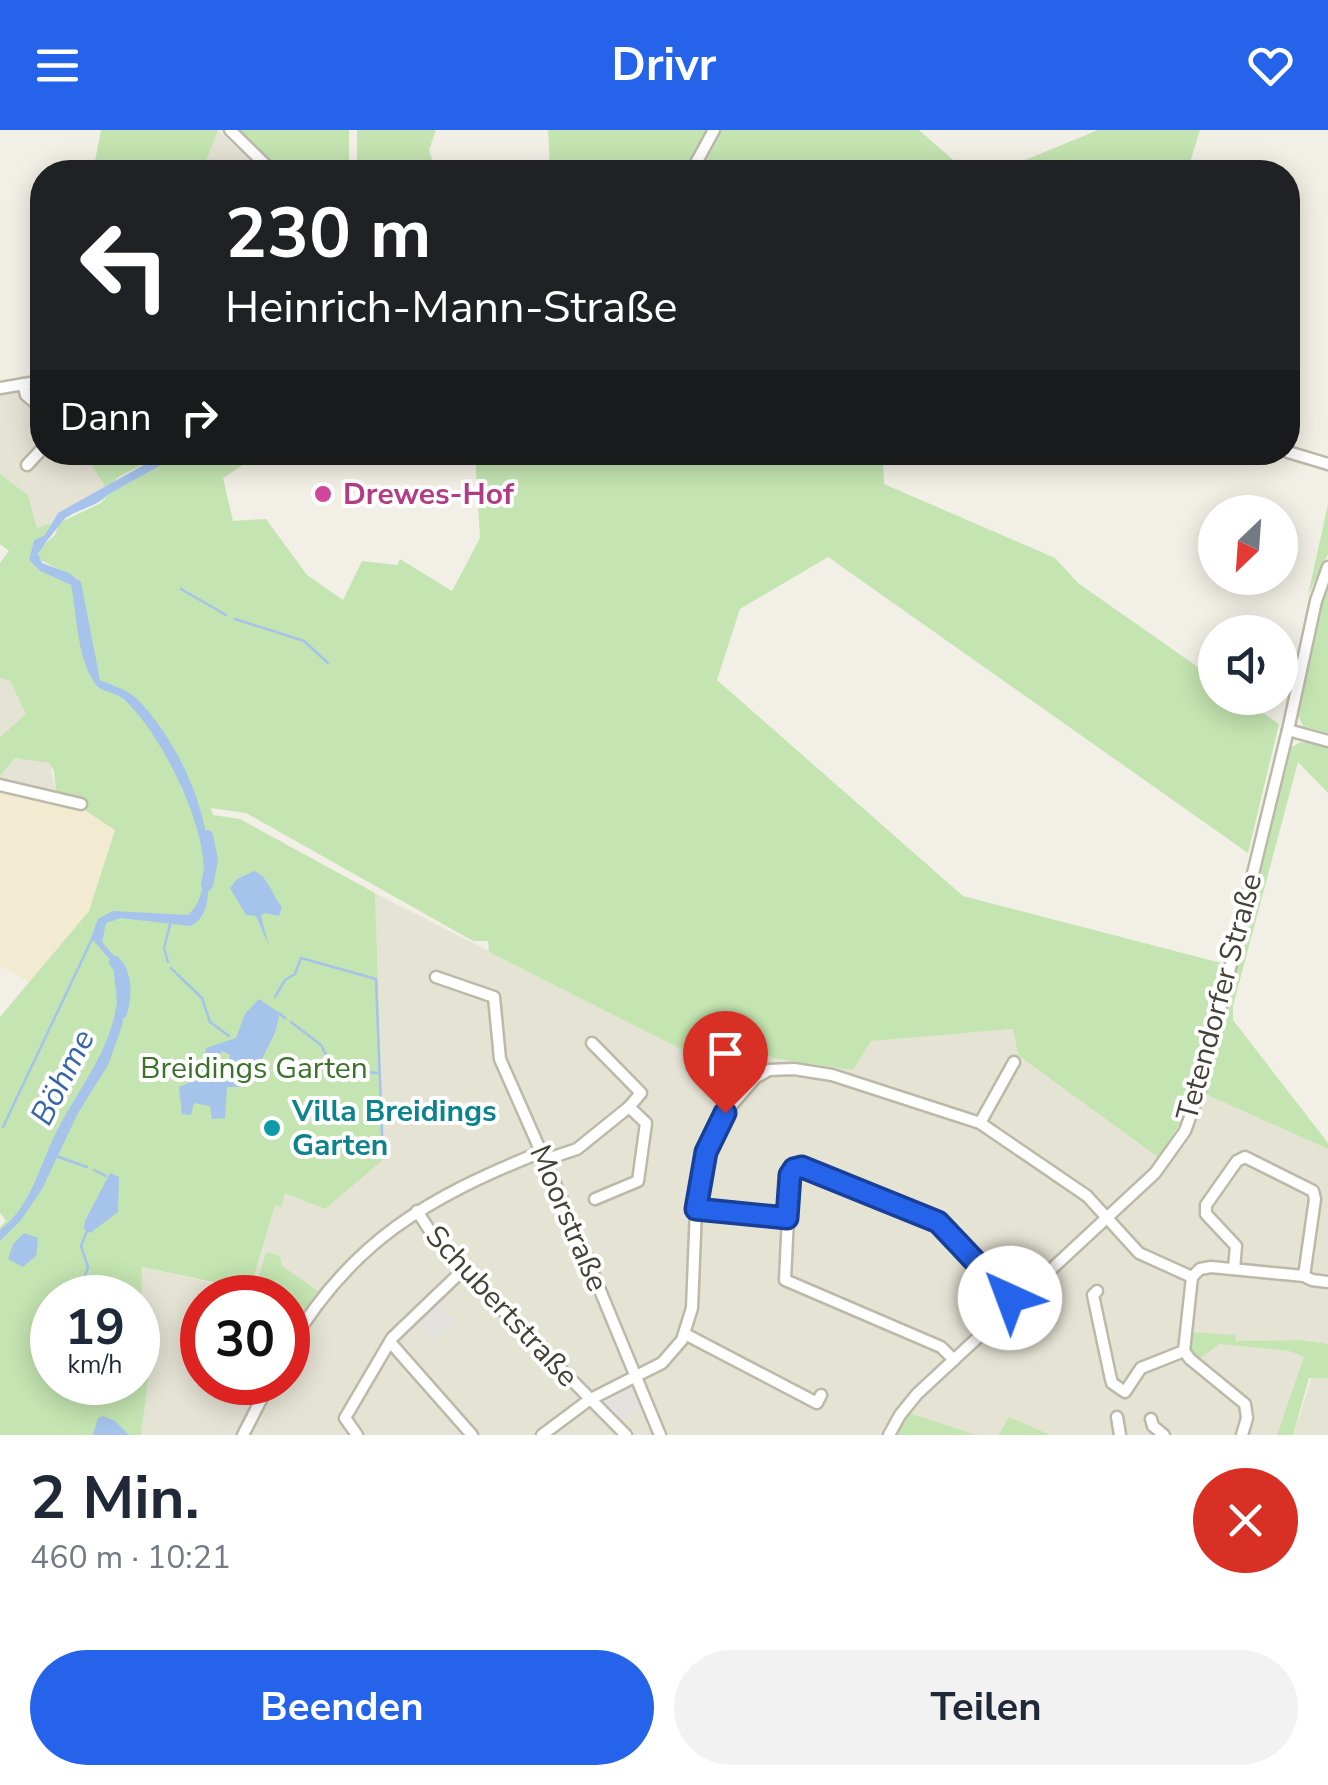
<!DOCTYPE html>
<html lang="de">
<meta charset="utf-8">
<style>
body{margin:0;font-family:"Nunito Sans",sans-serif;background:#f2f2f3;color:#1f2937;height:100vh;display:flex;flex-direction:column;font-size:38px;white-space:nowrap}
*{box-sizing:border-box;margin:0}
p{font-size:32px;color:#747a83}
.icon{flex:none;width:55px;height:55px;fill:none;stroke:currentColor;stroke-width:2;stroke-linecap:round;stroke-linejoin:round}
.map{position:relative;height:1305px;overflow:hidden}
.side{display:flex;flex-direction:column;background:#fff;flex:1}
.side>*{flex:none}
.hud{position:absolute;left:30px;top:30px;width:1270px;height:305px;border-radius:40px;box-shadow:0 5px 25px #0003;background:#202124;color:#fff;overflow:hidden}
.needle{width:65px;rotate:205deg}
.tools{position:absolute;left:1198px;top:365px;display:grid;gap:20px}
.tools a{display:grid;place-items:center;width:100px;height:100px;border-radius:50%;background:#fff;box-shadow:0 5px 25px #0003;font-size:50px}
.speed{position:absolute;left:30px;top:1145px;display:flex;gap:20px;font-size:50px;font-weight:700;text-align:center}
.speed>*{display:grid;place-content:center;width:130px;height:130px;border-radius:50%;background:#fff;box-shadow:0 5px 25px #0003;line-height:1}
.speed small{font-size:25px;font-weight:400}
.speed .limit{border:15px solid #d22;background:#fff;color:#111}
.pin{position:absolute;display:grid;place-items:center;width:85px;height:85px;color:#fff;margin:-102px -42px;border-radius:50% 50% 50% 0;rotate:-45deg;box-shadow:0 0 10px #0007}
.pin .icon{rotate:45deg}
.me{position:absolute;width:110px;margin:-55px;rotate:317deg;stroke-linejoin:round;filter:drop-shadow(0 0 8px #0008)}
.turn{display:flex;align-items:center;gap:35px;height:210px;padding:0 30px;font-size:45px}
.turn .icon{width:130px;height:130px;stroke-width:2.5}
.turn b{display:block;font-size:70px;line-height:85px}
.then{display:flex;align-items:center;height:95px;padding:0 30px;background:#0003;gap:20px;font-size:38px}
.round{display:grid;place-items:center;flex:none;width:105px;height:105px;border-radius:52px;background:#f2f2f3}
.head{display:flex;align-items:center;justify-content:space-between;height:170px;padding:0 30px}
h1{font-size:60px;font-weight:700;line-height:75px}
.primary-button{display:flex;gap:20px;margin-top:auto;padding:20px 30px}
.primary-button a{flex:1;height:115px;border-radius:60px;background:#2563eb;color:#fff;font-size:40px;font-weight:700;line-height:115px;text-align:center}
.primary-button a+a{background:#f2f2f3;color:#1f2937}
header{display:flex;justify-content:space-between;align-items:center;height:130px;padding:0 30px;background:#2563eb;color:#fff;font-size:45px;font-weight:700}
.map>svg:first-child{display:block}
.residential{fill:#e5e3d4}
.commercial{fill:#f3ead2}
.green{fill:#c4e4b1;fill-rule:evenodd}
.parking{fill:#e3e2de}
.water{fill:#a5c3eb;fill-rule:evenodd}
.lines{fill:none;stroke-linecap:round;stroke-linejoin:round}
.stream{stroke:#a5c3eb;stroke-width:2.5}
.river{stroke:#a5c3eb;stroke-width:12}
.minor-casing{stroke:#bdb9a9;stroke-width:15}
.minor{stroke:#fff;stroke-width:10}
.route-casing{stroke:#184099;stroke-width:25}
.route{stroke:#2563eb;stroke-width:18}
.hotel-dot{fill:#d1479c;stroke:#fff;stroke-width:4}
.culture-dot{fill:#0f9aa8;stroke:#fff;stroke-width:4}
.labels{text-anchor:middle;stroke-width:8;stroke-linejoin:round;paint-order:stroke}
.hotel-label{font-size:30px;font-weight:bold;fill:#b23c85;stroke:#fff;text-anchor:start}
.street-label{font-size:30px;fill:#444136;stroke:#fff}
.park-label{font-size:30px;fill:#3c722c;stroke:#fff}
.culture-label{font-size:30px;font-weight:bold;fill:#0d838f;stroke:#fff;text-anchor:start}
.water-label{font-size:32px;font-style:italic;fill:#3566a9;stroke:#fff}
</style>
<header><svg class="icon" aria-label="menu" viewBox="0 0 24 24"><path d="M4 6h16M4 12h16M4 18h16"/></svg>Drivr<svg class="icon" aria-label="heart" viewBox="0 0 24 24"><path d="M12 20l-8-8c-3-5 5-10 8-4 3-6 11-1 8 4z"/></svg></header>
<div class="map">
<svg width="1328" height="1305" viewBox="0 0 1328 1305">
<rect width="100%" height="100%" fill="#f2f0e6"/>
<g class="residential">
<polygon points="218,0 262,42 202,42"/>
<polygon points="42,245 42,322 103,323 92,334 106,358 58,383 51,393 37,399 28,365 0,344 0,252"/>
<polygon points="0,548 10,551 26,584 0,607"/>
<polygon points="15,628 50,633 56,663 82,673 86,681 0,660 0,646"/>
<polygon points="375,763 703,930 720,903 773,928 870,911 1013,899 1018,925 1169,1033 1190,1002 1203,963 1328,1019 1328,1214 1300,1210 1235,1211 1235,1206 1219,1214 1289,1221 1305,1228 1277,1305 1051,1305 1009,1287 998,1305 978,1305 906,1282 894,1305 141,1305 152,1218 141,1200 142,1137 217,1154 214,1167 202,1168 202,1221 193,1254 220,1262 224,1253 288,1252 288,1168 248,1167 275,1075 285,1062 384,1029"/>
<polygon points="1312,1246 1328,1248 1328,1305 1293,1305"/>
</g>
<polygon class="commercial" points="0,660 86,681 115,700 89,781 29,852 0,836"/>
<g class="green">
<polygon points="101,0 218,0 202,42 93,42"/>
<polygon points="239,0 349,0 349,42 280,42"/>
<polygon points="357,0 436,0 429,20 436,42 357,42"/>
<polygon points="548,0 919,0 967,42 562,42 550,36"/>
<polygon points="1098,0 1200,0 1187,42 996,42"/>
<path d="M554 322 883 323 884 354 1055 428 1078 453 1215 549V568H1241L1279 594 1248 723 828 427 740 479 717 550 963 766 1221 833 1180 994 1158 1027 1018 925 1013 899 871 911 853 940 773 928 720 903 703 930 489 822 488 811H473L246 683 211 678 213 685 240 689 375 763 384 1029 325 1079 285 1063 281 1077 275 1075 248 1167H214L217 1153 142 1137 141 1200 152 1218 141 1305H0V1097L6 1091 0 1083V887L89 781 115 700 86 681 81 673 56 663 54 641 49 633 15 628 0 646V607L26 584 10 551 0 548V433L9 421 0 414V344L28 365 37 398 51 393 44 407 34 410 29 430 40 441 71 455 90 547C101 555 113 561 123 569 149 591 175 630 183 662L191 653 165 605 142 575 100 550 77 448 38 429 39 419 55 405 59 393 101 373 109 364 183 323H261L223 348 233 391 266 389 307 445 343 470 362 431 397 435 400 429 452 461 480 408 475 323ZM52 1168H138V1252H52Z"/>
<polygon points="103,323 165,323 120,346 106,358 91,334"/>
<polygon points="1328,374 1328,424 1308,465"/>
<polygon points="1328,448 1328,603 1303,596 1297,583 1320,471"/>
<polygon points="1301,612 1328,616 1328,663 1298,632 1233,876 1233,890 1328,1013 1328,1019 1203,963 1288,619"/>
<polygon points="266,1122 280,1126 282,1136 318,1161 303,1184 288,1179 288,1168 253,1167"/>
<polygon points="1189,1202 1235,1205 1236,1211 1300,1210 1328,1214 1328,1248 1309,1248 1293,1305 1277,1305 1304,1227 1289,1221 1219,1214 1197,1231 1190,1227"/>
<polygon points="906,1282 977,1305 894,1305"/>
<polygon points="1009,1287 1051,1305 998,1305"/>
</g>
<g class="parking">
<polygon points="436,1171 455,1192 434,1212 414,1191"/>
<polygon points="632,1255 644,1277 619,1292 602,1276 603,1269"/>
</g>
<g class="water">
<path d="M165 323H183L109 364C97 376 82 378 67 387 64 388 40 420 38 424L42 433 69 443 81 452 100 550C114 556 129 560 140 572 183 618 215 694 209 756 207 772 207 787 191 796L121 788 106 793 102 812 121 834 126 871 122 896 108 935 78 983 42 1059 21 1090 0 1111V1100C32 1076 40 1033 58 999 79 958 106 927 116 880 119 870 113 849 114 834L91 808 98 789 113 781 188 785C234 744 169 619 136 582 131 577 126 570 119 566 109 560 101 563 94 552 77 527 77 485 71 455L40 441 29 430 34 410 44 406 58 383Z"/>
<path d="M254 741C269 747 272 766 282 777L279 786 264 783 261 786 269 816 256 786 246 785 230 758 237 749Z"/>
<path d="M259 869 280 883 275 903 250 953 246 957H227L225 988 212 989 210 976 194 973 191 985 182 984 179 957 200 948 206 918 236 908 245 884ZM222 921 230 925 225 947 217 950 211 947 210 939Z"/>
<polygon points="110,1043 119,1047 118,1082 90,1103 84,1099 85,1091"/>
<polygon points="24,1103 38,1108 36,1126 23,1137 8,1129 13,1114"/>
<polygon points="103,1286 115,1291 129,1305 93,1305 98,1288"/>
</g>
<g class="lines">
<g class="stream">
<polyline points="181,459 226,485"/>
<polyline points="235,489 304,511 328,533"/>
<polyline points="168,832 164,818 170,795"/>
<polyline points="171,838 175,842"/>
<polyline points="177,844 202,868 210,892 229,906"/>
<polyline points="275,867 285,850 295,844 301,828 376,849 383,1028"/>
<polyline points="280,884 285,888"/>
<polyline points="291,892 321,915 333,938 377,943"/>
<polyline points="3,997 92,809"/>
<polyline points="56,1026 87,1037"/>
<polyline points="94,1040 106,1046"/>
<polyline points="78,1168 88,1137 81,1116 87,1101"/>
</g>
<g class="river">
<polyline points="207,755 212,730 207,706"/>
<path d="M115 832C127 845 126 867 121 883"/>
</g>
<g class="minor-casing">
<g id="minor">
<polyline points="230,0 273,42"/>
<polyline points="691,42 714,0"/>
<polyline points="23,254 26,265 42,278"/>
<polyline points="0,258 42,251"/>
<polyline points="1288,322 1328,334"/>
<polyline points="27,335 42,319"/>
<polyline points="1288,600 1328,611"/>
<polyline points="0,655 81,674"/>
<polyline points="436,847 494,867 500,929 568,1083 660,1305"/>
<polyline points="592,913 641,963 629,977"/>
<polyline points="980,993 1014,932"/>
<polyline points="544,1030 577,1019 629,977 646,993 638,1051 595,1069"/>
<polyline points="696,1079 787,1089"/>
<polyline points="417,1081 434,1107 463,1140 626,1305"/>
<polyline points="1234,1139 1236,1116 1206,1084 1206,1075 1237,1031 1245,1027 1313,1061 1315,1069 1304,1146"/>
<polyline points="1192,1147 1184,1221 1190,1229 1245,1274 1247,1288 1242,1305"/>
<polyline points="1192,1147 1200,1139 1211,1137 1304,1146 1312,1150 1328,1152"/>
<polyline points="1097,1161 1093,1165 1110,1245 1112,1253 1125,1262 1141,1238 1184,1221"/>
<polyline points="685,1204 817,1273 821,1265"/>
<polyline points="390,1212 472,1305"/>
<path d="M288 1219C351 1111 427 1068 541 1022"/>
<polyline points="954,1230 941,1217 785,1150 790,1045 794,1039 802,1037 938,1092 1015,1173"/>
<polyline points="1117,1287 1120,1305"/>
<polyline points="1151,1289 1153,1296 1164,1305"/>
<polyline points="243,1305 270,1252"/>
<polyline points="357,1305 345,1288 392,1208 463,1140"/>
<polyline points="542,1305 589,1270 662,1233 682,1210 692,1178 696,1079 706,1022 725,983 755,948 769,940 794,939 832,945 980,993 1087,1066 1139,1123 1192,1147"/>
<polyline points="889,1305 900,1285 917,1264 1155,1043 1185,1001 1201,957 1288,600 1316,471 1328,437"/>
</g>
</g>
<use href="#minor" class="minor"/>
</g>
<g class="lines">
<g class="route-casing">
<polyline id="route" points="725,983 706,1022 696,1079 787,1088 790,1045 794,1039 802,1037 938,1092 1010,1168"/>
</g>
<use href="#route" class="route"/>
</g>
<circle class="hotel-dot" cx="323" cy="364" r="10"/>
<circle class="culture-dot" cx="272" cy="998" r="10"/>
<g class="labels">
<g class="hotel-label">
<text x="343" y="374">Drewes-Hof</text>
</g>
<g class="street-label">
<text transform="translate(1219 867) rotate(-75)" y="10">Tetendorfer Straße</text>
<text transform="translate(569 1088) rotate(67)" y="10">Moorstraße</text>
<text transform="translate(502 1176) rotate(47)" y="10">Schubertstraße</text>
</g>
<g class="park-label">
<text x="254" y="948">Breidings Garten</text>
</g>
<g class="culture-label">
<text x="292" y="991">Villa Breidings<tspan x="292" dy="34">Garten</tspan></text>
</g>
<g class="water-label">
<text transform="translate(62 947) rotate(-63)" y="11">Böhme</text>
</g>
</g>
</svg>
<div class="tools">
<a><svg class="needle" viewBox="-14 -14 28 28"><path d="M0-13l5 13h-10z" fill="#e53935"/><path d="M0 13l5-13h-10z" fill="#747a83"/></svg></a>
<a><svg class="icon" aria-label="sound" viewBox="0 0 24 24"><path d="M4 9h4l5-4v14l-5-4H4zM17 9q2 3 0 6"/></svg></a>
</div>
<div class="speed"><div>19<small>km/h</small></div><div class="limit">30</div></div>
<div class="pin" style="left:725px;top:983px;background:#d93025"><svg class="icon" aria-label="arrive" viewBox="0 0 24 24"><path d="M6 21V4h12l-3 4 3 4H6"/></svg></div>
<svg class="me" style="left:1010px;top:1168px" viewBox="-20 -20 40 40"><circle r="19" fill="#fff"/><path d="M0-13L10 11 0 6-10 11z" fill="#2563eb"/></svg>
<div class="hud">
<div class="turn"><svg class="icon" aria-label="left" viewBox="0 0 24 24"><path d="M17 20v-9H6M10 6l-5 5 5 5"/></svg><div><b>230 m</b>Heinrich-Mann-Straße</div></div>
<div class="then">Dann<svg class="icon" aria-label="right" viewBox="0 0 24 24"><path d="M7 20v-9h11M14 6l5 5-5 5"/></svg></div>
</div>
</div>
<section class="side">
<div class="head"><div><h1>2 Min.</h1><p>460 m · 10:21</p></div><a class="round" style="background:#d93025;color:#fff"><svg class="icon" aria-label="close" viewBox="0 0 24 24"><path d="M6 6l12 12M18 6L6 18"/></svg></a></div>
<div class="primary-button"><a>Beenden</a><a>Teilen</a></div>
</section>
